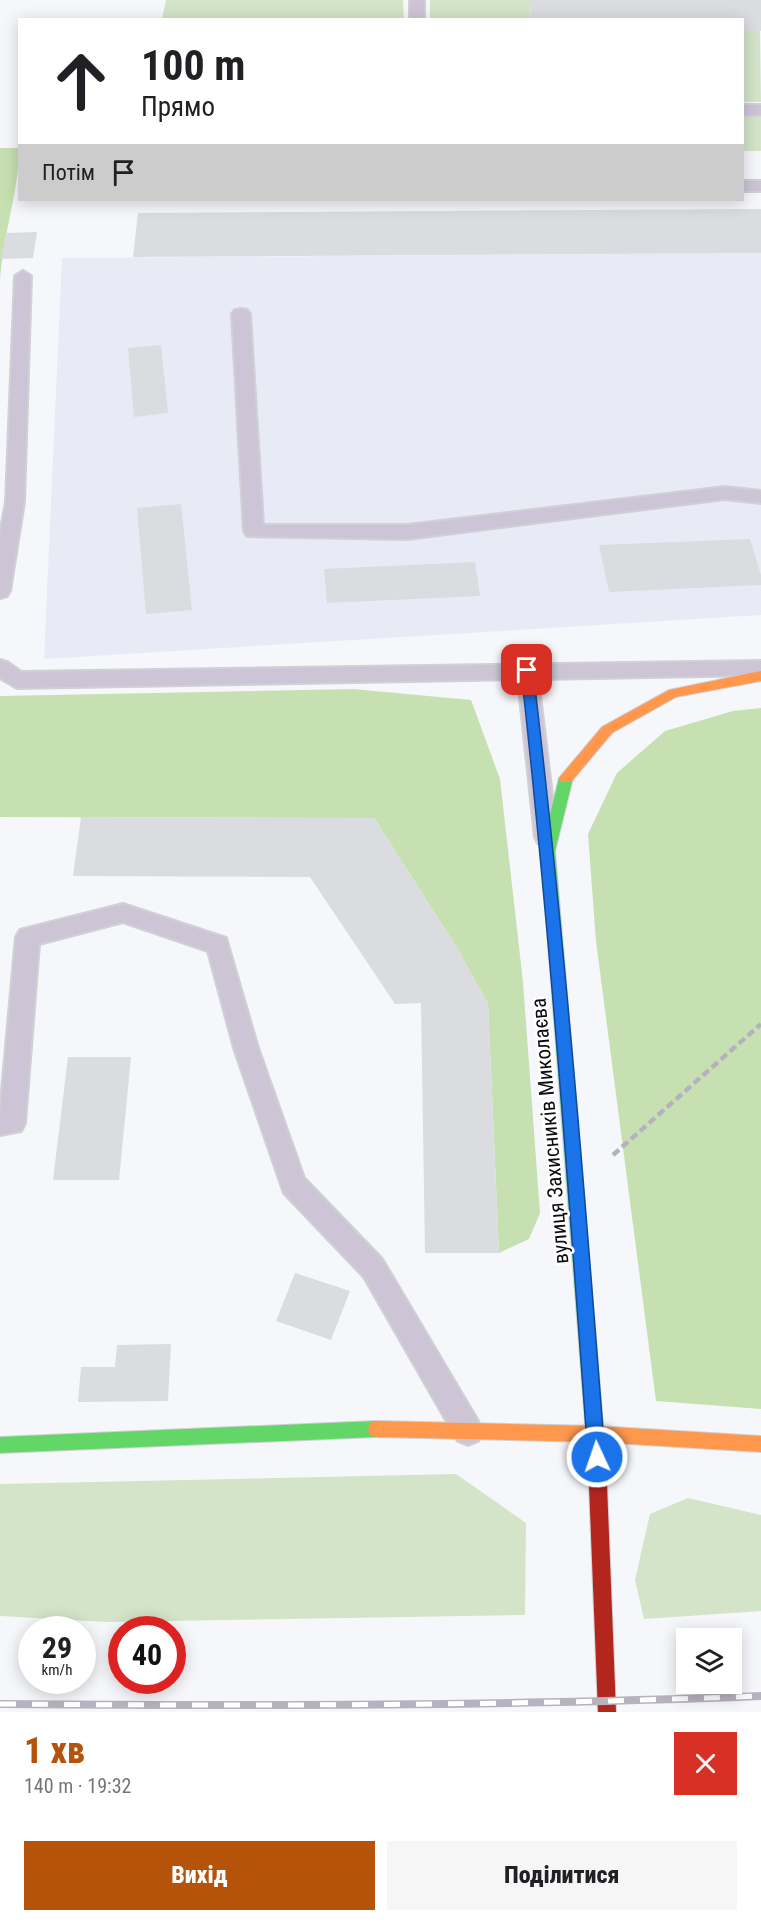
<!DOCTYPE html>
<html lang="uk">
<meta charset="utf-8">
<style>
body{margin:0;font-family:"Roboto Condensed",sans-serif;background:#f6f6f6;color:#202124;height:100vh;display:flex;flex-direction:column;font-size:22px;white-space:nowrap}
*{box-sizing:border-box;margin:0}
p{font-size:20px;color:#757577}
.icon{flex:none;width:33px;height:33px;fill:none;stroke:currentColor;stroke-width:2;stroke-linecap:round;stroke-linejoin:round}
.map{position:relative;height:1712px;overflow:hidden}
.side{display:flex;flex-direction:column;background:#fff;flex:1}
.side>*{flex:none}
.top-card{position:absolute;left:18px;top:18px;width:726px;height:183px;border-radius:0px;box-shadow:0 3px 15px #0003;background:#fff;color:#202124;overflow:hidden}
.tools{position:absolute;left:676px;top:1628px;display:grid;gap:12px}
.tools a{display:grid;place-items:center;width:66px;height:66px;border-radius:0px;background:#fff;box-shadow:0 3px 15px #0003;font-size:30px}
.speed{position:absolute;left:18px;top:1616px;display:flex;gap:12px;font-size:30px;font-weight:700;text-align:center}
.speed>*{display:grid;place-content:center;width:78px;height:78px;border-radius:50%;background:#fff;box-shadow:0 3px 15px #0003;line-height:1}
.speed small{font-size:15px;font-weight:400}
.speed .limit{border:9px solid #d22;background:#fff;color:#111}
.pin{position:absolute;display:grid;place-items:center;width:51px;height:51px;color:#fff;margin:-26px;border-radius:12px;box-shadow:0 3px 9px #0006}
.me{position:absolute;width:66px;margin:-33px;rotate:357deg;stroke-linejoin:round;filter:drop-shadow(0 0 4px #0008)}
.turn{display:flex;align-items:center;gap:21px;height:126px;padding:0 24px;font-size:27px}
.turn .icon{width:78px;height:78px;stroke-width:2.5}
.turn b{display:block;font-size:42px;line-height:51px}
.then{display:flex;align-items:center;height:57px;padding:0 24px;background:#0003;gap:12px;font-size:22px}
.round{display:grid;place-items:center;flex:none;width:63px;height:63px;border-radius:0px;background:#f6f6f6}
.headline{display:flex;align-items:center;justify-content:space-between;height:102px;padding:0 24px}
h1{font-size:36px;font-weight:800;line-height:45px;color:#b45309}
.cta{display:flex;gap:12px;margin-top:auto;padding:12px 24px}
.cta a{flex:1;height:69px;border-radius:0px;background:#b45309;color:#fff;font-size:24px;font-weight:800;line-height:69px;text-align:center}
.cta a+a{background:#f6f6f6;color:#202124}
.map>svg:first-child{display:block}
.built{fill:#e8ebf5}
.green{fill:#d3e4c8}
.forest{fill:#c7e0b2}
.building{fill:#dbdce0}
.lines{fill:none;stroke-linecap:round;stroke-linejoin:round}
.lane-casing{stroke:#d0d1d4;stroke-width:4}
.fast-casing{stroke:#d0d1d4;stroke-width:2}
.slow-casing{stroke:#d0d1d4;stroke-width:2}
.jam-casing{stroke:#d0d1d4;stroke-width:2}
.path{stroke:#b6b2bd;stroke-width:4.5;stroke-dasharray:8 4;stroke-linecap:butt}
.lane{fill:#cdc5d6;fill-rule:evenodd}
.fast{fill:#63d668;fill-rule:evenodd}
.slow{fill:#ff974d;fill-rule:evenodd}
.jam{fill:#b3261e;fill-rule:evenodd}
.rail-casing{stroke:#b7b3be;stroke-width:8}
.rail{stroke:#fff;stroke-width:5;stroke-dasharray:16;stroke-linecap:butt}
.route{fill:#1a73e8;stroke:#114b97;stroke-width:1.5}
.labels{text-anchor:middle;stroke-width:5;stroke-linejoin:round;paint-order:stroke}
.street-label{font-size:21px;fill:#0b0c0e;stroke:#fff}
</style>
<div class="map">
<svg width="761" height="1712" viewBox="0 0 761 1712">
<rect width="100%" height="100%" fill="#f5f7fb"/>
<polygon class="built" points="761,253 761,615 44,659 62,258"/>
<g class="green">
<polygon points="166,0 403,0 404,19 162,19"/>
<polygon points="430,0 530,0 531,19 430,19"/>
<polygon points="743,31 760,31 761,102 743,102"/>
<polygon points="742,117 761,117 761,151 743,151"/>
<polygon points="456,1474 526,1523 525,1615 106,1622 0,1616 0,1484"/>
<polygon points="688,1498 761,1515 761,1611 644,1619 635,1580 650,1514"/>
</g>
<g class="forest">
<path d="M0 148H19C19 193 2 237 0 282Z"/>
<polygon points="353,689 471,700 500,779 523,982 540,1213 529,1239 499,1253 488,1004 457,948 374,818 0,817 0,696"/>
<polygon points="761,708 761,1409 656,1401 596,941 588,834 617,773 665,731 733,711"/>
</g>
<g class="building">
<polygon points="530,0 761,0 761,31 742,31 742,20 531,20"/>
<polygon points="761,209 761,253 133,257 138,213"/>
<polygon points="37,232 33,258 1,259 6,233"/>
<polygon points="161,345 168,413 134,417 128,348"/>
<polygon points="181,504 192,610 146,614 137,508"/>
<polygon points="750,539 761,575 761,585 609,592 599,545"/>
<polygon points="475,562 480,596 327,603 324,569"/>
<polygon points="81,817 374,818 457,948 488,1004 499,1253 425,1253 421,1003 395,1004 310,877 73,876"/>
<polygon points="68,1057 131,1057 119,1180 53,1180"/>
<polygon points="295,1273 350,1291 331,1340 276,1321"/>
<polygon points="171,1344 168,1401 78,1402 81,1367 115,1367 117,1345"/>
</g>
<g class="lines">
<g class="lane-casing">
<g id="lane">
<rect x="410" y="0" width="14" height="20"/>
<rect x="742" y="105" width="19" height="10"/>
<rect x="742" y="181" width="19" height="10"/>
<polygon points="23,271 31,276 24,502 10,591 7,596 0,598 0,534 6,502 15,276"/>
<polygon points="241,309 247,310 250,314 263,525 407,525 725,487 761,491 761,503 725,499 407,539 247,536 244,531 232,314 235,310"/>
<polygon points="0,660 7,662 21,672 761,661 761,675 538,679 557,837 554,843 546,846 538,843 535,837 518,679 17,688 0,678"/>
<polygon points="123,904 226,938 258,1048 304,1178 382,1259 478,1421 482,1431 478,1441 468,1445 458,1441 364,1277 284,1193 234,1048 208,951 123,922 39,944 25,1123 21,1131 0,1135 0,1113 16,937 20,930"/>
</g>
</g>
<g class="fast-casing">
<g id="fast">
<polygon points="566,773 573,778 555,851 606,1460 603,1466 597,1469 591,1466 588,1460 541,851 559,778"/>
<polygon points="376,1421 382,1423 384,1429 382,1435 376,1437 0,1453 0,1437"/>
</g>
</g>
<g class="slow-casing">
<g id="slow">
<polygon points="761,671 761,681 676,697 612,733 571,782 561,782 559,778 602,727 669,690"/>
<polygon points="376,1421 596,1426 761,1436 761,1452 596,1442 376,1437 370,1435 368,1429 370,1423"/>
</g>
</g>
<g class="jam-casing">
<polygon id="jam" points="597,1451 603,1454 606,1460 616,1712 598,1712 588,1460 591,1454"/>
</g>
<polyline class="path" points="613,1155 761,1024"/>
<use href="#lane" class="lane"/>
<use href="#fast" class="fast"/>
<use href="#slow" class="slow"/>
<use href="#jam" class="jam"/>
<g class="rail-casing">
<path id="rail" d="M0 1704C254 1706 507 1706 761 1696"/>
</g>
<use href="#rail" class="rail"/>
</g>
<path class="route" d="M527 666 533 670C564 932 585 1194 605 1457L603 1463 597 1465 590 1463 588 1457C569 1194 550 932 521 670Z"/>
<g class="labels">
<g class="street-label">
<text transform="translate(550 1131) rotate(-95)" y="7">вулиця Захисників Миколаєва</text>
</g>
</g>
</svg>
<div class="tools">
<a><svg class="icon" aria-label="layers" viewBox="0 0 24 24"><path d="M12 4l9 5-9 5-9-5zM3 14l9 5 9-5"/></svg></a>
</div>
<div class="speed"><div>29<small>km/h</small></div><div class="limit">40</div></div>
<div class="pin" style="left:527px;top:670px;background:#d93025"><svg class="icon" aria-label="arrive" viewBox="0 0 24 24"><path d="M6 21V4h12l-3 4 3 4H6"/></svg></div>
<svg class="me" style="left:597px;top:1457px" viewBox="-20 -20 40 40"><circle r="17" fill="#1a73e8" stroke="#fff" stroke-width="3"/><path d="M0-11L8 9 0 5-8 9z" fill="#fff"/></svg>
<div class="top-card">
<div class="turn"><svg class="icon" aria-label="ahead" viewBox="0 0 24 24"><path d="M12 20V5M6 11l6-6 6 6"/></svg><div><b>100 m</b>Прямо</div></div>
<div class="then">Потім<svg class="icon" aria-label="arrive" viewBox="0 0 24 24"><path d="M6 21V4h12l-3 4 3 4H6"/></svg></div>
</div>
</div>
<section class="side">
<div class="headline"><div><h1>1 хв</h1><p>140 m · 19:32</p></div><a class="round" style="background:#d93025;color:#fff"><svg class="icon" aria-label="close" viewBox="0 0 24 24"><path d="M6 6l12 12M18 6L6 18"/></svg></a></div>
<div class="cta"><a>Вихід</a><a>Поділитися</a></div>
</section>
